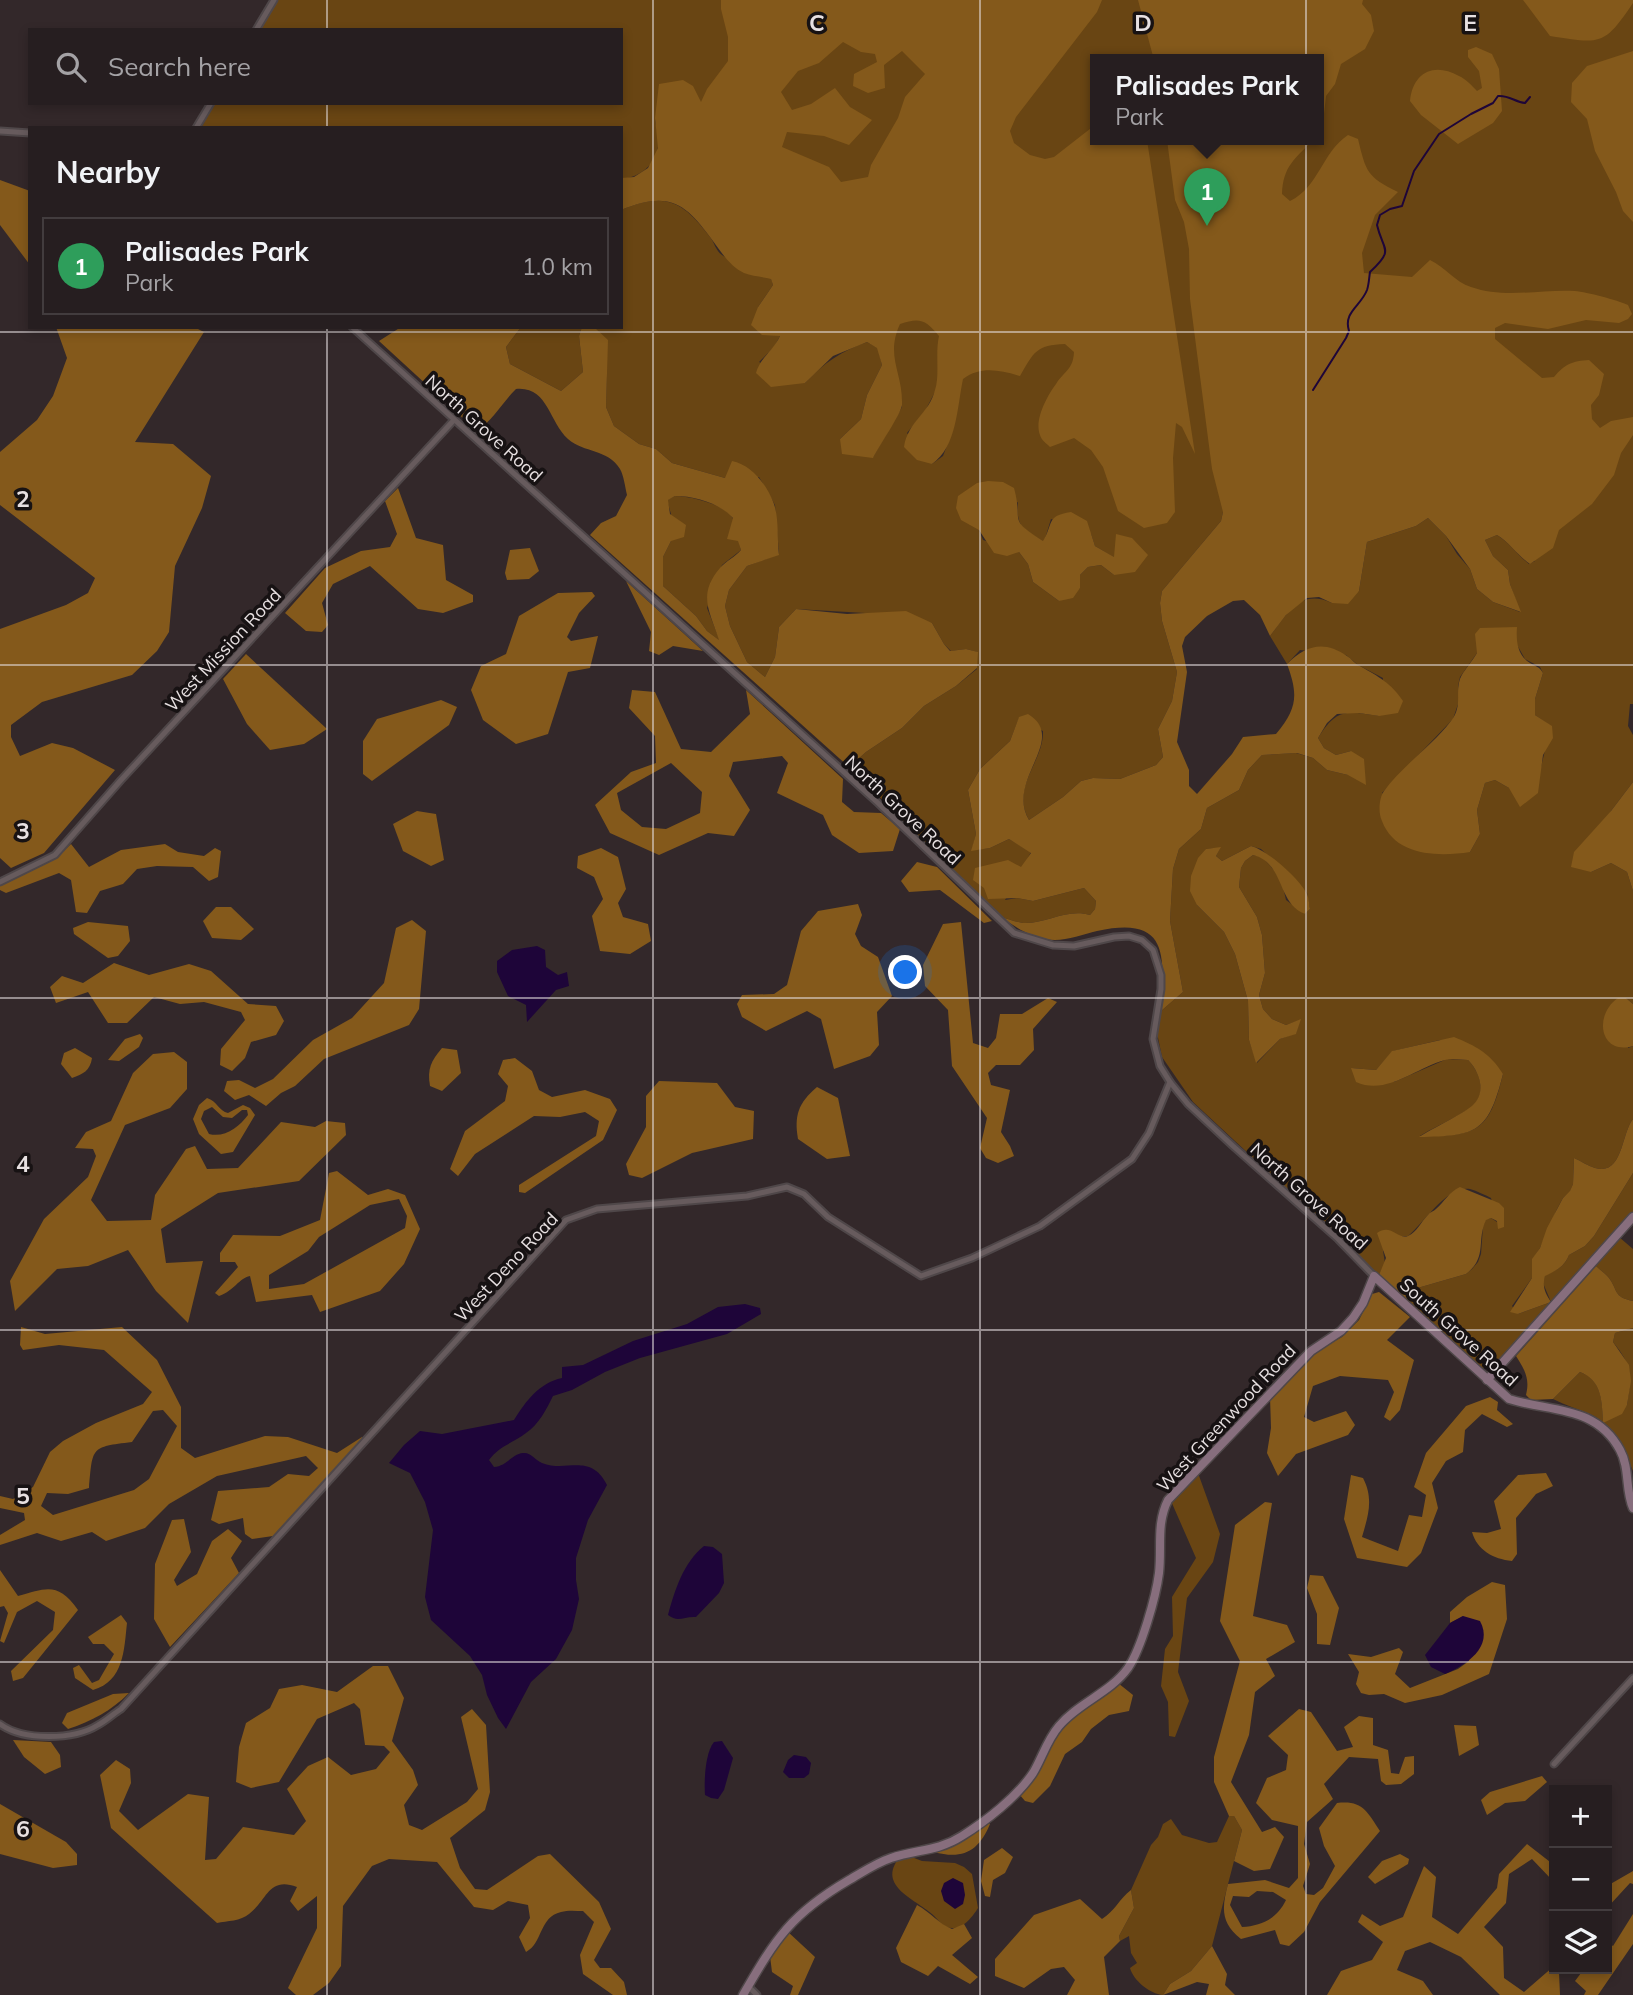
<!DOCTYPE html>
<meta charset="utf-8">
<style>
:root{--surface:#261e20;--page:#322b2d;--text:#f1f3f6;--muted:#a4a2a5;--line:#423c3e;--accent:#d93025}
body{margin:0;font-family:Mulish,sans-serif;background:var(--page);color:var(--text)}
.controls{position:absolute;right:21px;bottom:21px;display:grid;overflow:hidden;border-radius:0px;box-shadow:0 4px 10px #0003}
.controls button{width:63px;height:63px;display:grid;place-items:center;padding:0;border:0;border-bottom:2px solid var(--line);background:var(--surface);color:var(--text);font:35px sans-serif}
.you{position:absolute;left:906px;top:973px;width:24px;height:24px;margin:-18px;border:5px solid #fff;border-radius:50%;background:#1a73e8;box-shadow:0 0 0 10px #1a73e833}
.badge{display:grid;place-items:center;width:46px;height:46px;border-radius:50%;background:var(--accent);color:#fff;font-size:23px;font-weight:700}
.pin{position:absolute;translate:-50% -58px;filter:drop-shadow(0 2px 4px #0008)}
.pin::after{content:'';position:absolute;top:37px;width:24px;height:21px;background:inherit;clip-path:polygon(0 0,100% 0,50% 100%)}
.popup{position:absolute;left:1090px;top:54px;width:234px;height:91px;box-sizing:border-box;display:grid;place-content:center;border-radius:0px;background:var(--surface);filter:drop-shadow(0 2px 5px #0005);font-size:23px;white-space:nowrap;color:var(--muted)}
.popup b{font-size:26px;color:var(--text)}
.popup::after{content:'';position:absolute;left:50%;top:100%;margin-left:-14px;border:14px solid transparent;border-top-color:var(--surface)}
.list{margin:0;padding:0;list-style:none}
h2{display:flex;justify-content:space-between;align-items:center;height:91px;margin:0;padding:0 28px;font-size:30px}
h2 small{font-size:23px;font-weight:400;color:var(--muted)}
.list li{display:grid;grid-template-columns:46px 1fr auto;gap:21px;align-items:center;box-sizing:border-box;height:98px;margin:0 14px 14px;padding:0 14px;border:2px solid var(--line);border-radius:0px}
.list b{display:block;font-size:26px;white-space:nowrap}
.list p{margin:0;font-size:23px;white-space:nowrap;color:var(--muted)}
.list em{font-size:23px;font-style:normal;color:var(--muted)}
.icon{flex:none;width:38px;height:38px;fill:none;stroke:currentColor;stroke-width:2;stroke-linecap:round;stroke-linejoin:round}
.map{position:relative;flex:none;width:1633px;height:1995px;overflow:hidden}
.search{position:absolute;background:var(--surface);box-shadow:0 4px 10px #0003;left:28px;top:28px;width:595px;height:77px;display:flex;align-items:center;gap:18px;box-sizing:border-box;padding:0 24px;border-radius:0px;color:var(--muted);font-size:26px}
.panel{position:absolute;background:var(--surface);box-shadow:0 4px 10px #0003;left:28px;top:126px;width:595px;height:203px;border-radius:0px}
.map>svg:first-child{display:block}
.green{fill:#694513;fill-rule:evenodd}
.forest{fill:#84591b;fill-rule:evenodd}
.water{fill:#1e0539}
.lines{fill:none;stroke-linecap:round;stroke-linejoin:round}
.stream{stroke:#1e0539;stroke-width:2}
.street-casing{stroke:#4f4749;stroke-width:9}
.secondary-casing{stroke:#4f4749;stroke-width:11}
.street{stroke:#675b5d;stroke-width:5}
.secondary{stroke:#876e7d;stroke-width:8}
.grid{fill:none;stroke:#e7e0e1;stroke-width:2;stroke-opacity:0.55}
.labels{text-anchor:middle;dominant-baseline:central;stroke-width:7;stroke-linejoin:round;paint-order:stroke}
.street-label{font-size:18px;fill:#e7e0e1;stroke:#171213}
.grid-label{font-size:23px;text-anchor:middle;font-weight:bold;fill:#e7e0e1;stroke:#171213;stroke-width:7;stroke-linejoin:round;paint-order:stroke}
</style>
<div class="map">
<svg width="1633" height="1995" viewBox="0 0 1633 1995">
<rect width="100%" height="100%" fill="#33282a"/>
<!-- green -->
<g class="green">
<path d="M 278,0 L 1633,0 L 1633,704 L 1630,704 L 1628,726 L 1633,735 L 1633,782 L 1611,811 L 1591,872 L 1611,863 L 1627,872 L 1633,891 L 1633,1004 L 1626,998 L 1628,1048 L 1633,1046 L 1633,1119 C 1621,1134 1623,1176 1595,1168 C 1588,1166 1581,1161 1574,1158 L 1573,1184 L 1570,1192 L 1563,1198 L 1557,1209 L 1540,1248 L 1533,1259 L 1532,1278 L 1512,1306 L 1518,1314 L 1551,1302 L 1543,1283 L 1545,1275 C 1557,1270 1564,1267 1569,1255 L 1585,1246 L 1594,1236 L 1633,1173 L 1633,1212 L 1494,1367 L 1490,1369 L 1478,1367 L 1407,1304 L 1409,1295 L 1414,1289 L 1466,1274 L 1472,1269 L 1478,1262 L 1481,1254 L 1483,1226 L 1486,1219 L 1491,1218 L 1497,1222 L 1491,1198 C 1485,1195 1477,1191 1470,1189 C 1447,1185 1424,1223 1408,1236 L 1401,1236 L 1383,1251 L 1385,1263 L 1379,1275 L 1193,1102 L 1162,1057 L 1156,1028 L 1161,1011 L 1183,992 L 1170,921 L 1173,869 L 1179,849 L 1201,829 L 1207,808 L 1239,790 L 1248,770 L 1262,755 L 1296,753 L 1313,758 L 1327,770 L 1348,775 L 1351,751 L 1336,755 L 1324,748 L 1318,738 C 1337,708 1346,711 1379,716 L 1383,678 L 1358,665 L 1346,655 L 1300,650 L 1287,664 L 1270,636 C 1288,613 1300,588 1332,603 L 1359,591 L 1367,542 L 1416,526 L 1428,518 L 1446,536 L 1457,554 L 1470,569 L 1477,589 L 1493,602 L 1520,612 L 1510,584 L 1508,570 L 1493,556 L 1485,540 L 1497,535 C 1510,543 1517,555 1529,564 L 1535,561 L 1338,377 L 1223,512 L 1221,521 L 1162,591 L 1160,603 L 1162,621 L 1177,672 L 1172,701 L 1158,729 L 1163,757 L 1156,765 L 1120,779 L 1093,778 L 1081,781 L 1063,797 L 1029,820 C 1010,787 1044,762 1043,731 L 1019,718 L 1010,741 L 980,769 L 968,790 L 976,834 L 972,850 L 990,848 L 1009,839 L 1031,852 L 1005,900 L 1017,898 L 1033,901 L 1084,888 L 1096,901 L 1095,909 L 1090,915 C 1067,908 1046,924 1023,923 C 1016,922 1008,919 1001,917 L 849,767 L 866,752 L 902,728 L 924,706 L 956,686 L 977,669 L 977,652 L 966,649 L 951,651 L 944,644 L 932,623 L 865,613 L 796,609 L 779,627 L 775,657 L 765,677 L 747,662 L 730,626 L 725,606 L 729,590 L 747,566 L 779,554 L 775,505 L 759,477 L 725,478 L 672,463 L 656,449 L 639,444 L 614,426 L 606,407 L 607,362 L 595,328 L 592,327 L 621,327 L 621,210 C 665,192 682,200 710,237 C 714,242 716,251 722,255 C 733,264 758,272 771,278 L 773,285 L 758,307 L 780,336 L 774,347 L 759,362 L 805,383 C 824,363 841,351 867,342 L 878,348 L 882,365 L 867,395 L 861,419 L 840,439 L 873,457 L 902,407 L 893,353 L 893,340 L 655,119 C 656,127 659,139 658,147 C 656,165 639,177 623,179 L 621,128 L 201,128 L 215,103 L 621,103 L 621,30 L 259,30 ZM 1095,60 L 1319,60 L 1319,140 L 1095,140 ZM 936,390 L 953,430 L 943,456 L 932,464 L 907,433 L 925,411 ZM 1018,502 C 1016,528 1023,528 1044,542 L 1051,519 L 1091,534 L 1095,546 L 1115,558 L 1116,542 L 1114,575 L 1101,565 L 1088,567 L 1080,575 L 1080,588 L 1059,601 L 1033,582 L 1028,564 L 1019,552 L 983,540 L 979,530 ZM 1516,643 L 1525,659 L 1540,667 L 1543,673 L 1535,699 L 1535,715 L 1551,726 L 1540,771 L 1509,788 L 1495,780 L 1485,783 L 1477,810 L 1480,834 L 1470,852 L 1382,793 L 1453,719 L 1460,698 L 1458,686 L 1460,677 L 1477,653 ZM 1251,846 L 1261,849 L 1307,893 L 1310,909 L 1305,914 L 1286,900 L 1282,883 L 1274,870 L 1262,857 L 1253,855 L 1245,861 L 1241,868 L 1239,887 L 1257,917 L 1262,935 L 1265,973 L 1259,995 L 1263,1009 L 1272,1019 L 1286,1025 L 1300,1020 L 1296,1033 L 1280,1039 L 1257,1063 L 1249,1040 L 1248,1001 L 1235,954 L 1224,932 L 1197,905 L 1206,849 L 1220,848 L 1216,856 L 1222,861 ZM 1440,1040 L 1503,1074 C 1489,1132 1478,1136 1420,1136 C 1432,1128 1466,1113 1474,1105 C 1487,1091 1479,1071 1468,1060 L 1447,1059 L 1394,1082 L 1351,1068 L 1376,1070 L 1393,1051 Z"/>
<path d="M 521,327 L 582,327 L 579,336 L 583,372 L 561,391 L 510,364 L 506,347 Z"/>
<path d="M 675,496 C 690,496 723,504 732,517 C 738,525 738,540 741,550 L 722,565 L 707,608 L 720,641 L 707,631 L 696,616 L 663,586 L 663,557 L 671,541 L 671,514 L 667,500 Z"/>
<path d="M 1619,1237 L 1633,1249 L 1633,1301 C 1613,1297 1618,1290 1609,1278 C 1606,1274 1600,1270 1596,1266 Z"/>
<path d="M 1633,1328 L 1633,1471 C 1625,1450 1611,1423 1590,1414 C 1578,1409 1565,1405 1553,1399 L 1580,1372 C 1602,1380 1602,1401 1603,1422 L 1627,1405 C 1632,1374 1633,1367 1613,1342 L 1615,1333 Z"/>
<path d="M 1198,1473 L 1220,1534 L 1213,1562 L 1187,1598 L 1178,1672 L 1189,1701 L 1175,1737 L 1169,1736 L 1168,1702 L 1161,1686 L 1165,1649 L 1173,1636 L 1172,1597 L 1196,1558 L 1171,1501 Z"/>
<path d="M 1229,1816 L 1234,1816 L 1242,1830 L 1212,1946 L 1191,1971 L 1170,1984 L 1163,1995 C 1150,1994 1133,1980 1130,1968 L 1137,1963 L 1131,1953 L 1129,1936 L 1120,1941 L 1119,1936 L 1134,1908 L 1131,1890 L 1151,1845 L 1158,1837 L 1163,1824 L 1171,1819 L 1182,1835 L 1209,1843 L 1217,1842 Z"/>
<path d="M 909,1856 L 922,1861 L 955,1863 L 964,1867 L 972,1874 L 978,1908 C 973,1916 964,1928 954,1928 C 943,1929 939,1920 932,1914 C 915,1899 877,1886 899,1858 Z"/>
</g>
<!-- forest -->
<g class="forest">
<path d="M 721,0 L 1102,0 L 1097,12 L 1016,117 L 1010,131 L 1014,143 L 1030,155 L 1045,159 L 1054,157 L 1095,125 L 1095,140 L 1147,140 L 1195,454 L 1182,427 L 1176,423 L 1173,458 L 1175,512 L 1167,523 L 1144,528 L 1118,511 L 1103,467 L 1091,450 L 1074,438 L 1050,447 C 1047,444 1041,440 1040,435 C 1034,420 1047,396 1056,384 C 1065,370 1073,370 1074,352 L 1065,344 C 1036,345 1034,352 1020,376 C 999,370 981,366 963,379 C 957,407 957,447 932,464 L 917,460 L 904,447 C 908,421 929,414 935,390 C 940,375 935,353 939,336 C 926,320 920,317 900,324 C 885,357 903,372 902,405 C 901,414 879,446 873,458 L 842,454 L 840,439 L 861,419 L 867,395 L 882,365 L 877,348 L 867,342 L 833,356 L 805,383 L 771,387 L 756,373 C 760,358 773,351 780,336 L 762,335 L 751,325 L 758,307 L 773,285 L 771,279 C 763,277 752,276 744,273 C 729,266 720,250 710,237 C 683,200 666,192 621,210 L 621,178 L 634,177 L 648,168 L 658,148 L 655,118 L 659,84 L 683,80 L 693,86 L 701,102 L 707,89 L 728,61 L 728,37 L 721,9 ZM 843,42 L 861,52 L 875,54 L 877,62 L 854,74 L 853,86 L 868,93 L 885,88 L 884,65 L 902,51 L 925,74 L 905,97 L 898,118 L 871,165 L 868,177 L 841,182 L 829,167 L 782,147 L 787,132 L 824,136 L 849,145 L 872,120 L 850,107 L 835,88 L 811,104 L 792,110 L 781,92 L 798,71 L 819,63 Z"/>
<path d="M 1138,0 L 1363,0 L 1362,4 L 1371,15 L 1374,31 L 1365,49 L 1341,64 L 1335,84 L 1326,96 L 1322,132 L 1319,134 L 1319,60 L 1154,60 Z"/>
<path d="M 1523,0 L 1633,0 L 1633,3 C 1604,46 1601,44 1550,36 Z"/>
<path d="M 1476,47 L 1492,54 L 1499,69 L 1502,111 L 1493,123 L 1458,144 L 1421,115 L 1410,101 C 1413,72 1434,62 1459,76 C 1466,79 1472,86 1477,91 L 1482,88 L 1479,71 L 1468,57 L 1468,50 Z"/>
<path d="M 1633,51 L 1633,222 L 1623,211 L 1616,192 L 1595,151 L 1587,119 L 1571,102 L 1572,83 L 1587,66 Z"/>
<path d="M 1348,135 L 1358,139 C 1366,172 1367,177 1398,192 L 1375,215 L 1362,253 L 1364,273 L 1412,277 L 1430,260 C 1445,267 1455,282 1471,287 C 1505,299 1540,289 1575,291 C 1587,292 1617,300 1628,305 L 1632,314 L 1628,319 L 1619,323 L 1586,320 L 1548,329 L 1505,323 L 1495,328 L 1495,339 L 1542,378 L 1554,377 C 1565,364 1572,361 1589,360 L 1604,374 L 1599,395 L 1591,405 L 1592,419 L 1600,428 L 1611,421 L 1633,417 L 1633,435 L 1621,453 L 1614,475 L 1592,504 L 1559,530 L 1553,548 L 1530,564 C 1517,555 1510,543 1497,535 L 1485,540 L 1493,556 L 1508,570 L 1510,584 L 1521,612 L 1493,602 L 1477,589 L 1470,569 L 1446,536 L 1428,518 L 1416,526 L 1367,542 L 1359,591 L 1348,604 L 1332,603 L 1319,597 L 1307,598 L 1286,615 L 1270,636 L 1260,615 L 1244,600 L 1233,601 L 1207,616 L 1185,637 L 1182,646 L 1187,672 L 1177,742 L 1189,770 L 1189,786 L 1197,794 L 1232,754 L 1243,737 L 1276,734 C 1298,708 1298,694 1287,664 C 1306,645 1324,640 1347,656 C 1352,659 1355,664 1360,666 C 1379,677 1391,683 1403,701 L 1398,713 L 1379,716 L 1359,713 L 1337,714 L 1327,723 L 1318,738 L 1324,748 L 1336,755 L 1351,751 L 1364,759 L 1366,785 L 1348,775 L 1327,770 L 1313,758 L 1297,753 L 1262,755 L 1248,770 L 1239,790 L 1207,808 L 1201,829 L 1179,849 L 1173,869 L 1170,921 L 1183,992 L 1161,1011 C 1164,956 1170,915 1097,931 C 1084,934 1068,940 1055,940 C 1034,940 1017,928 1001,917 C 1008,919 1016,922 1023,923 C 1046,924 1067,908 1090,915 L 1095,909 L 1096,901 L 1084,888 L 1033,901 L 1017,898 L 988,899 L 984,888 L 973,880 L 975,868 L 1008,860 L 1021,867 L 1031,853 L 1009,839 L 990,848 L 971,851 L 976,834 L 968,790 L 980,769 L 1010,741 L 1019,717 L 1028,714 C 1069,739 1005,780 1029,820 L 1063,797 L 1081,781 L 1093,778 L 1120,779 L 1156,765 L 1163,757 L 1158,729 L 1172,701 L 1177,672 L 1162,621 L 1160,603 L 1162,591 L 1221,521 L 1223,512 L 1212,469 L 1190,299 L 1189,249 L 1184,222 L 1175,200 L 1167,140 L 1313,140 C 1295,159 1283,166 1282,194 L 1290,201 C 1319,187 1322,152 1348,135 Z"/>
<path d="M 0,180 L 30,191 L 30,265 L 0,225 Z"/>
<path d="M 56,327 L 194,327 L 204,332 L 135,442 L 173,444 L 211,476 L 202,508 L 175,566 L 169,632 L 157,651 L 132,675 L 42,702 L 11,725 L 11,737 L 20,756 L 52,743 L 73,748 L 115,770 L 44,853 L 11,868 L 0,858 L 0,629 L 66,605 L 88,593 L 95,578 L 0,505 L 0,452 L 37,420 L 53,396 L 67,358 Z"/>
<path d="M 401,327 L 521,327 L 506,347 L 510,364 L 561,391 L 583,372 L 579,336 L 582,327 L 595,328 L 608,340 L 606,407 L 614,426 L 639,444 L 656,449 L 672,463 L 725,478 L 732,461 C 752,465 767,485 774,504 C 779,518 777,539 779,555 L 747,566 L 729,590 L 725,606 L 730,626 L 747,662 L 765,677 L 775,657 L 779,627 L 796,609 L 847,614 L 906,611 L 932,623 L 944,644 L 950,651 L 966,649 L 978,652 L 977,668 L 956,686 L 924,706 L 902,728 L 866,752 L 849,767 L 590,535 L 601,523 L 616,516 L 627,495 C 625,487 624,476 620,469 C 608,449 584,453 568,439 C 549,422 548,386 516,389 C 502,403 493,420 477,431 L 379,341 ZM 675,496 C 695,496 719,503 733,518 L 727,539 L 738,541 L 741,550 C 735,557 726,561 720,568 C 697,595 710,611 719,640 L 707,631 L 696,616 L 663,586 L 663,557 L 671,541 L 684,537 L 686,525 L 670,514 L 668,500 Z"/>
<path d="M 988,481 L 1003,482 L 1014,488 C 1024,524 1006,517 1043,541 C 1054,524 1045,516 1071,512 L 1087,521 L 1095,546 L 1114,557 L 1116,534 L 1132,538 L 1148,555 L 1135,572 L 1114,575 L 1101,565 L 1088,567 L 1080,575 L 1080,588 L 1073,598 L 1059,601 L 1033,582 L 1028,564 L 1019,552 L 1007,556 L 994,553 L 979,530 L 961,520 L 956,508 L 958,496 L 977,483 Z"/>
<path d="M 398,488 L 416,538 L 443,545 L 446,580 L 473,595 L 473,602 L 443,613 L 418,609 L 370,566 L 333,584 L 322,603 L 328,625 L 322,632 L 306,631 L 285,613 L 325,568 L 361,551 L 390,547 L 397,534 L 385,501 Z"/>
<path d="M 530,548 L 539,571 L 529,579 L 507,580 L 505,573 L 510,550 Z"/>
<path d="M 626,581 L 703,651 L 673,646 L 659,655 L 649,651 L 651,632 Z"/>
<path d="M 592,592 L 595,596 L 579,613 L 567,637 L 571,641 L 598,636 L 590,668 L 568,672 L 548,734 L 516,744 L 483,720 L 471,690 L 481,666 L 506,654 L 519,616 L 558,593 Z"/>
<path d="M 1517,627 C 1516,640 1517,655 1530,663 C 1536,667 1539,666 1543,673 L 1535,699 L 1535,715 L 1552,726 L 1553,738 L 1543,755 L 1538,793 L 1520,807 L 1509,788 L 1495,780 L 1485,783 L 1477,810 L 1480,834 L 1470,852 C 1438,857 1395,856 1382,821 C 1378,813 1379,798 1384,791 C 1403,765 1432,746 1451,721 C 1463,706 1455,693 1460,679 C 1463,671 1472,662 1477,653 L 1475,634 L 1480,628 Z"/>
<path d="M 246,654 L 327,729 L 304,744 L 270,750 L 247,724 L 223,679 Z"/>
<path d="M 632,690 L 655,692 L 681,749 L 711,752 L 750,714 L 746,690 L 843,779 L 842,802 L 854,812 L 881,813 L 900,829 L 893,851 L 859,853 L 832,835 L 823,815 L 777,793 L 788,763 L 782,756 L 733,762 L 729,776 L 750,810 L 734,836 L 708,833 L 659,855 L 610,833 L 595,805 L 631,772 L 656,763 L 655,736 L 629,708 ZM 671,763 L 702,792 L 700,813 L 666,829 L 642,827 L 621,810 L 617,793 Z"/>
<path d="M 441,700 L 457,707 L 449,725 L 372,781 L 363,774 L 363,741 L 377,719 Z"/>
<path d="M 1633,782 L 1633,891 L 1627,872 L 1611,863 L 1591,872 L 1571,867 L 1574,852 L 1611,811 Z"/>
<path d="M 417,811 L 436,814 L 444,860 L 431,866 L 403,851 L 393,824 Z"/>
<path d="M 71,844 L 89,867 L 121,850 L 165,844 L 178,852 L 204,856 L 215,848 L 221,851 L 218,877 L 209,881 L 193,867 L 157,866 L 137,869 L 123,884 L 100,891 L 87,913 L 76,912 L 71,880 L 59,873 L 6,893 L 0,890 L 0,886 L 55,859 Z"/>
<path d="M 1251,846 C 1267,850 1297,877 1306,892 C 1309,897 1309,904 1310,909 L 1305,914 C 1277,904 1285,863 1253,855 L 1245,861 L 1241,868 L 1239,887 L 1257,917 L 1262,935 L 1265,973 L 1259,995 L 1263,1009 L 1272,1019 L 1286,1025 L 1301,1019 L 1296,1034 L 1280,1039 L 1256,1063 L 1249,1040 L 1248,1001 L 1235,954 L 1224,932 L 1197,905 L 1190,891 L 1191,876 L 1198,858 L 1206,849 L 1221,847 L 1216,856 L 1222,861 Z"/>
<path d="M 601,848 L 618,857 L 626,889 L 618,903 L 623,917 L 648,924 L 651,941 L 630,954 L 600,951 L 592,916 L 603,899 L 594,877 L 577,868 L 578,856 Z"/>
<path d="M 917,862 L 937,867 L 992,921 L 984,923 L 940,890 L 909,892 L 901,881 Z"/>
<path d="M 858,904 L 862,915 L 855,934 L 861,946 L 878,957 L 892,996 L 877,1012 L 879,1045 L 870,1056 L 834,1069 L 821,1019 L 807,1011 L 766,1031 L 742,1017 L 737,1004 L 742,995 L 774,994 L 787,985 L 801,931 L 818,911 Z"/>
<path d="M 216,907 L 231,907 L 254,929 L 241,940 L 212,938 L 203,921 Z"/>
<path d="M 412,920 L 426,931 L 419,1009 L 409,1025 L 324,1059 L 295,1086 L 281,1093 L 266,1106 L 249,1095 L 235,1100 L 224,1091 L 227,1081 L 239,1080 L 255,1088 L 273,1079 L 313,1040 L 352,1018 L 384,983 L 396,928 Z"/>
<path d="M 88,922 L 128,926 L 130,941 L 118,956 L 108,958 L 74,934 L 73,928 Z"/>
<path d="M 961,922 L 973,1043 L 988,1048 L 996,1038 L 1000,1014 L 1022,1014 L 1048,998 L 1057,1002 L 1033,1029 L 1034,1050 L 1020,1065 L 996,1065 L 988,1073 L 991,1085 L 1010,1090 L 1001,1132 L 1010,1146 L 1014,1156 L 998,1163 L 986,1158 L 980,1148 L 987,1118 L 952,1066 L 948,1010 L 925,986 L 923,965 L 943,924 Z"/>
<path d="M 114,963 L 149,975 L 189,964 L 211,971 L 248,1004 L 276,1006 L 284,1021 L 276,1035 L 251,1042 L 245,1058 L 232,1071 L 220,1065 L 221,1049 L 245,1020 L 241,1012 L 204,1002 L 180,1004 L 154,997 L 127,1023 L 108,1023 L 88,992 L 56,1003 L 50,987 L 62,976 L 83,983 Z"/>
<path d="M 1618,998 L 1626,998 L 1633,1004 L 1633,1046 C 1600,1056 1593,1015 1618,998 Z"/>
<path d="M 140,1034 L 143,1038 L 139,1047 L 119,1061 L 108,1060 L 125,1039 Z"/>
<path d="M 1454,1037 C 1476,1046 1490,1053 1503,1074 C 1488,1133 1477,1136 1419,1137 C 1431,1129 1465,1113 1473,1105 C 1487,1092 1479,1071 1468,1060 C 1461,1060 1452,1058 1445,1060 C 1417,1067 1387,1096 1356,1082 L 1351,1068 L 1376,1070 L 1392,1051 Z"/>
<path d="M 75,1048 L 92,1058 C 90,1071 83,1074 72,1078 L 61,1064 L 64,1053 Z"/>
<path d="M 442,1048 L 457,1050 L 461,1073 L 442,1091 L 430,1086 C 427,1069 431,1061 442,1048 Z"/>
<path d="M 174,1052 L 187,1062 L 187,1089 L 170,1108 L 125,1125 L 91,1200 L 107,1221 L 151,1220 L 155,1195 L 186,1149 L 195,1146 L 207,1169 L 238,1168 L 281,1122 L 315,1127 L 326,1121 L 345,1123 L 346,1135 L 299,1181 L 218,1193 L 161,1229 L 166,1263 L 203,1261 L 188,1323 L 156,1291 L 128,1250 L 88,1266 L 57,1269 L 15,1311 L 10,1281 L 44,1219 L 88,1177 L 96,1156 L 93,1149 L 75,1148 L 86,1132 L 111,1121 L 133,1073 L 153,1054 Z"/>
<path d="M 515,1058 L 532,1071 L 539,1090 L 552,1097 L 585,1090 L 610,1099 L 617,1110 L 603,1140 L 525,1193 L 519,1192 L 519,1185 L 596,1136 L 599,1121 L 585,1112 L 560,1117 L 534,1116 L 475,1154 L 458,1176 L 450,1169 L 465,1131 L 505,1101 L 508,1086 L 498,1074 L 503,1060 Z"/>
<path d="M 659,1081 L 717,1083 L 735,1107 L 754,1111 L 753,1139 L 692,1153 L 642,1178 L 629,1175 L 626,1164 L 646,1127 L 646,1096 Z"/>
<path d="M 817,1087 L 838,1098 L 850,1156 L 827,1159 L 798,1139 C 794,1116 798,1103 817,1087 Z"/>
<path d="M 207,1098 C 217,1101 219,1111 228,1113 L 243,1105 L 250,1108 L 255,1115 L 233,1152 L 221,1154 L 199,1134 L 193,1119 L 199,1105 ZM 212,1107 L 223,1117 L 232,1118 L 242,1110 L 247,1110 L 248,1115 C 239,1127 225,1138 209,1134 L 201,1119 L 204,1111 Z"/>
<path d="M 1633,1119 L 1633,1173 L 1594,1236 L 1585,1246 L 1569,1255 C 1564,1267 1557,1270 1545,1276 C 1542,1286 1545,1293 1551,1302 L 1518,1314 L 1510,1312 L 1532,1278 L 1532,1259 L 1540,1248 L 1547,1228 L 1563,1198 L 1570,1191 L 1573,1184 L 1574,1158 C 1581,1161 1588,1166 1595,1168 C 1623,1176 1621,1134 1633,1119 Z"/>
<path d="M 337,1171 L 368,1195 L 388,1189 L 405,1195 L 420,1229 L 404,1264 L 380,1291 L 320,1312 L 312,1295 L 256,1302 L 250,1276 C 239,1278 234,1291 219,1296 L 215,1293 L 238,1267 L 235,1262 L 220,1262 L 220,1253 L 233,1235 L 280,1236 L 320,1220 L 329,1173 ZM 399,1199 L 407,1216 L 405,1228 L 304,1284 L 269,1289 L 269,1275 L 308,1251 L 319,1237 L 370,1205 Z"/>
<path d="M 1460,1187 L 1499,1203 L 1504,1208 L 1504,1227 L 1498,1229 L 1497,1221 L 1491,1218 L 1486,1220 C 1476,1241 1488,1257 1466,1274 L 1414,1289 L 1409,1295 L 1407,1304 L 1379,1275 L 1386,1258 L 1377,1233 C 1391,1223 1398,1240 1408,1236 C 1417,1232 1421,1222 1427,1216 C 1432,1210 1430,1214 1436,1209 C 1445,1201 1449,1192 1460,1187 Z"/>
<path d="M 1596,1266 C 1600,1270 1606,1274 1609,1278 C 1618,1290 1613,1297 1633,1301 L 1633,1328 L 1615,1333 L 1613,1342 L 1629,1365 L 1631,1381 L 1627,1405 L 1622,1414 L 1603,1423 C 1602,1402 1602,1380 1580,1372 L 1553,1399 L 1531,1400 L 1526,1395 C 1530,1379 1525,1370 1516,1356 Z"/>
<path d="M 1379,1292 L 1410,1317 L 1387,1340 L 1414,1360 L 1400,1410 L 1390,1421 L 1384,1417 L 1394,1392 L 1388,1380 L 1340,1376 L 1313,1386 L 1304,1417 L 1314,1422 L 1346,1411 L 1355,1425 L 1348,1435 L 1296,1454 L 1278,1476 L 1267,1453 L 1271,1428 L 1270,1397 L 1318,1350 L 1342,1337 L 1359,1320 L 1372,1294 Z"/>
<path d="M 21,1327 L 45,1334 L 122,1327 L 157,1360 L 181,1407 L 181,1448 L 195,1458 L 265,1436 L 288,1437 L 337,1453 L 362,1437 L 363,1439 L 273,1536 L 252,1539 L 245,1534 L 243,1518 L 219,1524 L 211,1520 L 218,1491 L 269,1487 L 288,1474 L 309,1476 L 318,1468 L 306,1456 L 217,1476 L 169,1504 L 145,1528 L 106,1541 L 92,1532 L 61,1541 L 37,1533 L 0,1545 L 0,1535 L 25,1520 L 24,1513 L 0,1508 L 0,1496 L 13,1499 L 33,1487 L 50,1452 L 63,1441 L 96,1423 L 143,1404 L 152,1392 L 104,1350 L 59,1345 L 23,1350 L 20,1345 ZM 163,1410 L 177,1426 L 149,1479 L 134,1490 L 53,1515 L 41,1506 L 47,1493 L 68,1494 L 89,1488 C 93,1447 90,1447 132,1442 L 153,1411 Z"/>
<path d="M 1490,1397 L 1498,1402 L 1497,1410 L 1513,1424 L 1507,1427 L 1482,1414 L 1465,1430 L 1463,1452 L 1446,1461 L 1432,1483 L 1438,1508 L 1421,1553 L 1407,1567 L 1357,1558 L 1344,1519 L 1351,1475 L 1363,1478 C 1374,1499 1368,1516 1362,1537 L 1398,1551 L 1409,1515 L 1422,1517 L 1426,1495 L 1414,1487 L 1426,1453 L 1466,1406 Z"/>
<path d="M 1546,1473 L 1553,1486 L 1536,1494 L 1516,1518 L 1517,1554 L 1512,1561 C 1493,1559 1477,1550 1472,1532 L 1487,1533 L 1501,1529 L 1494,1501 L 1518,1475 Z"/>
<path d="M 1265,1502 L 1272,1503 L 1253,1616 L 1287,1625 L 1295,1642 L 1266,1659 L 1275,1676 L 1255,1692 L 1249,1735 L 1231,1782 L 1262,1832 L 1275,1827 L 1284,1837 L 1270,1869 L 1254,1871 L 1234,1861 L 1242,1830 L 1234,1816 L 1229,1816 L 1214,1782 L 1214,1757 L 1240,1661 L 1220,1621 L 1235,1525 Z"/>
<path d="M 184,1519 L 191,1552 L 174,1580 L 177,1586 L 197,1574 L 212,1541 L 228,1529 L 242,1541 L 231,1558 L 239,1573 L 170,1647 L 154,1619 L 155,1564 L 172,1520 Z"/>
<path d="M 0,1570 L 18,1596 C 47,1588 58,1582 78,1610 L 23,1678 L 13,1681 L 11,1671 L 53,1630 L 55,1612 L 37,1601 L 17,1612 L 4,1643 L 0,1641 L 8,1613 L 4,1606 L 0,1607 Z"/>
<path d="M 1310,1575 L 1323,1576 L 1339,1608 L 1330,1645 L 1317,1644 L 1317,1614 L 1307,1588 Z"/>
<path d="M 1492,1582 L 1505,1585 L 1507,1619 L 1489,1674 L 1442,1695 L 1405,1703 L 1384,1694 L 1369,1695 L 1361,1693 L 1356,1684 L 1359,1672 L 1348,1654 L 1371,1657 L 1399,1648 L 1403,1652 L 1395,1674 L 1410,1688 L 1458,1669 L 1469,1661 L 1463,1616 L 1450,1623 L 1450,1612 L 1467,1597 Z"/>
<path d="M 121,1615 L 127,1623 C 124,1650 124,1681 93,1690 L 75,1678 L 73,1668 L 79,1665 L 92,1683 L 99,1680 L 114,1654 L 104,1644 L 93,1644 L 88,1637 Z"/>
<path d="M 373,1666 L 388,1666 L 404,1698 L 392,1741 L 413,1770 L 418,1785 L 404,1805 L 409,1825 L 422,1830 L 467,1802 L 478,1789 L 461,1717 L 472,1709 L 486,1725 L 490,1792 L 485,1810 L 450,1838 L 460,1868 L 475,1889 L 487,1890 L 538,1856 L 550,1854 L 599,1902 L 611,1929 L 594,1960 L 600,1968 L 611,1968 L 624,1982 L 627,1995 L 613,1995 L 583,1974 L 580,1955 L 594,1922 L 583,1911 C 576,1911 568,1910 561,1912 C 539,1917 543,1943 526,1952 L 519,1937 L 530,1918 L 528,1905 L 508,1901 L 493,1910 L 474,1907 L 437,1862 L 389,1859 L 372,1866 L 343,1906 L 341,1966 L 329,1983 L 313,1995 L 296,1995 L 288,1988 L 317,1928 L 317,1896 L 298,1911 L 290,1901 L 297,1887 C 268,1876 267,1901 249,1914 C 241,1921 227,1921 217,1923 L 111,1828 L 100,1775 L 116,1760 L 130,1769 L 131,1783 L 119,1811 L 138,1830 L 188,1794 L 209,1797 L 205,1860 L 216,1859 L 243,1827 L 294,1835 L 306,1821 L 287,1789 L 308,1766 L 328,1757 L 351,1775 L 376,1769 L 390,1752 L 384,1746 L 365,1745 L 360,1709 L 354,1703 L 317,1719 L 279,1782 L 251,1788 L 236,1782 L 239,1747 L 246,1723 L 270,1708 L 279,1689 L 302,1685 L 337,1692 Z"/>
<path d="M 1118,1683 L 1133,1695 L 1129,1711 L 1109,1715 L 1091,1729 L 1082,1742 L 1065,1754 L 1050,1786 L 1033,1803 L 1025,1801 L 1019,1794 L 1060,1729 L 1075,1714 Z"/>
<path d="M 129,1693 C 111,1711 92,1721 68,1729 L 62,1723 L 67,1713 L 113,1694 Z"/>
<path d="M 1299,1709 L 1311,1712 L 1337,1751 L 1353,1747 L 1344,1727 L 1359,1716 L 1373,1718 L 1373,1745 L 1388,1750 L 1391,1773 L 1399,1774 L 1405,1757 L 1414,1756 L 1414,1774 L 1401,1784 L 1386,1785 L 1381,1781 L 1378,1759 L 1349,1757 L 1324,1784 L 1333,1799 L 1307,1822 L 1304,1844 L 1310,1864 L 1303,1886 L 1306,1894 L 1314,1895 L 1323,1888 L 1335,1866 L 1324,1846 L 1319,1828 L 1337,1803 C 1362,1800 1367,1811 1380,1831 L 1320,1902 L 1304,1932 L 1289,1946 L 1280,1944 L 1275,1930 L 1241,1939 C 1220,1923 1222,1907 1228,1884 L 1265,1880 L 1289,1888 L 1298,1878 L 1298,1826 L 1272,1820 L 1256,1803 L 1267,1778 L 1286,1770 L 1288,1755 L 1268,1736 ZM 1257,1891 L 1273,1892 L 1286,1900 C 1277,1919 1261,1926 1242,1927 L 1230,1905 L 1233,1896 L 1249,1897 Z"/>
<path d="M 1454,1725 L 1476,1726 L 1479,1745 L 1459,1756 Z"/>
<path d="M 13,1740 L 51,1742 L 60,1755 L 61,1767 L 45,1774 L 24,1757 Z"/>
<path d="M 1542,1776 L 1547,1782 L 1525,1801 L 1505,1803 L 1487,1815 L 1481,1800 L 1490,1792 Z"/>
<path d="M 0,1804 L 66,1842 L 77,1854 L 77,1865 L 53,1868 L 0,1854 Z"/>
<path d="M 986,1821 L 990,1824 C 979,1851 963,1860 934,1852 L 949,1848 Z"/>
<path d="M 1527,1844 L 1554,1865 L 1554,1896 L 1552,1880 L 1532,1859 L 1509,1874 L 1506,1903 L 1484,1927 L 1503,1947 L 1504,1978 L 1524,1992 L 1554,1966 L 1559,1972 L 1560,1995 L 1500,1995 L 1461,1957 L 1430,1942 L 1405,1951 L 1397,1970 L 1423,1981 L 1433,1995 L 1327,1995 L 1341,1971 L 1372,1960 L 1383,1942 L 1358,1922 L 1362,1914 L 1380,1926 L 1403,1917 L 1424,1866 L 1436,1877 L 1432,1917 L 1458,1934 L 1497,1888 L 1499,1874 Z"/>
<path d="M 1002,1848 L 1013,1857 L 1005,1873 L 993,1880 L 990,1897 L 985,1896 L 981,1881 L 984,1860 Z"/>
<path d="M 1400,1854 L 1409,1859 L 1408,1864 L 1375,1884 L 1368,1877 L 1382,1861 Z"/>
<path d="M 1633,1871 L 1633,1884 L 1630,1883 L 1607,1908 L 1607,1886 Z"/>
<path d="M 1131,1890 L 1134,1908 L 1119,1936 L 1120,1941 L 1104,1957 L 1109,1995 L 1067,1995 L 1075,1980 L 1064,1967 L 1051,1969 L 1024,1988 L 995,1976 L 995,1959 L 1034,1915 L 1080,1899 L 1102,1919 C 1115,1911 1119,1899 1131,1890 Z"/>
<path d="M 917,1905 C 930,1912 939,1924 952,1929 L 964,1924 L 972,1938 L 952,1955 L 978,1977 L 970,1984 L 938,1966 L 928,1976 L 901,1962 L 896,1948 Z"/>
<path d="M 1633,1914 L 1633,1944 L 1598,1995 L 1584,1995 L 1586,1991 L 1575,1981 L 1584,1969 L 1607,1969 L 1607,1942 L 1613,1946 Z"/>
<path d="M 787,1931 L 815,1957 L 798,1995 L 790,1995 L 793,1986 L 772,1972 L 770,1956 Z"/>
<path d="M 1212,1946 L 1227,1974 L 1225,1985 L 1235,1995 L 1206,1995 L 1209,1984 L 1197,1982 L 1163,1995 L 1170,1984 L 1191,1971 Z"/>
</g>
<!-- water -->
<g class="water">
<path d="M 537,946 L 545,950 L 546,967 L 558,975 L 567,972 L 569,986 L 556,990 L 527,1022 L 526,1005 L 508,996 L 497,972 L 497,961 L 512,950 Z"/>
<path d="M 745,1304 L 760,1308 L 761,1314 L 727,1334 L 640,1358 L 605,1372 L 572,1390 L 553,1396 C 546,1410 539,1424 526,1433 C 513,1443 499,1446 489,1460 L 494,1467 C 507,1466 512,1454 523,1453 C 531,1452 535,1460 542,1463 C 567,1473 590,1452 607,1485 L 588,1520 L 576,1558 L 576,1580 L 579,1599 L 572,1630 L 556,1659 L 531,1682 L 506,1729 L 498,1718 L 487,1695 L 482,1675 L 470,1656 L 431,1620 L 425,1597 L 433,1530 L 425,1502 L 410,1473 L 389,1463 L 404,1445 L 420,1431 L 442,1434 L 514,1420 C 526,1401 539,1383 562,1378 L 562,1367 L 583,1365 L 633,1341 L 687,1324 L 718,1307 Z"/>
<path d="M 704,1546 L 713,1547 L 722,1554 L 724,1583 L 719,1593 L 696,1617 C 684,1616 678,1623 668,1615 C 675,1590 683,1563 704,1546 Z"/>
<path d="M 1463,1616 L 1480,1621 C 1494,1647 1466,1665 1445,1674 L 1431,1667 L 1425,1655 L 1450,1623 Z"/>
<path d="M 722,1741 L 733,1758 L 724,1790 L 718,1799 L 711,1798 L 705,1795 C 704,1781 705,1753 714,1742 Z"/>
<path d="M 794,1755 L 806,1757 L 811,1763 L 809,1774 L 804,1778 L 789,1778 L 783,1772 L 788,1760 Z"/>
<path d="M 953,1878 L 963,1883 L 965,1895 L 963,1904 L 955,1909 L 944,1901 L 941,1891 L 944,1883 Z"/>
</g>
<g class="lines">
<!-- stream -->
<path class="stream" d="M 1313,390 L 1346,338 L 1349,331 C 1343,312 1361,306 1367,290 C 1369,284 1369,278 1370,272 C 1395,249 1383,251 1377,225 L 1380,215 L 1390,209 L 1402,206 L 1414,171 L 1439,134 L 1471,114 L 1493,103 L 1498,96 C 1509,95 1515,102 1525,103 L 1530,97"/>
<!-- street casing -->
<g class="street-casing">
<g id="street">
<path d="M 256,30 L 274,0"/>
<path d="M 196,128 L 211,103"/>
<path d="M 0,131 L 30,133"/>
<path d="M 352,327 L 878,803 L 1014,933 L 1053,945 L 1074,946 L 1114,937 L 1129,936 L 1142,940 L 1153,950 L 1161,975 L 1161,989 L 1153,1039 L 1160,1066 L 1170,1082 L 1188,1104 L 1233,1146 L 1338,1239 L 1374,1276"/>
<path d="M 0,882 L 55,855 L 121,780 L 454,420"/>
<path d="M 0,1724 C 23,1741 74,1740 98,1725 C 106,1721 113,1714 121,1709 L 566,1220 L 597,1209 L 747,1196 L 787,1187 L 804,1194 L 828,1217 L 921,1276 L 972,1258 L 1040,1226 L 1132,1159 L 1149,1133 L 1170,1082"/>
<path d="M 1554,1764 L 1633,1678"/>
<path d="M 748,1986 L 757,1995"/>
</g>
</g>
<!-- secondary casing -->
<g class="secondary-casing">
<g id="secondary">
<path d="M 1487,1380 L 1633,1217"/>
<path d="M 743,1995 C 776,1938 791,1914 849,1880 C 863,1872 876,1863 891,1858 C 917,1849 937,1852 962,1836 C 986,1821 1017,1797 1033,1773 C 1042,1758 1047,1740 1059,1726 C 1078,1703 1110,1693 1128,1668 C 1141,1649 1156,1597 1159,1573 C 1162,1547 1156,1524 1168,1500 L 1311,1351 L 1341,1331 L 1353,1318 L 1363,1303 L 1374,1276 L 1509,1399 C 1550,1412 1596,1405 1620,1450 C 1630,1468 1625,1490 1633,1508"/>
</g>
</g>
<!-- street -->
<use href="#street" class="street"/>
<!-- secondary -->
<use href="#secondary" class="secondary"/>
</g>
<!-- grid -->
<path class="grid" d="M 327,0 L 327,30M 653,0 L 653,1995M 980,0 L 980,1995M 1306,0 L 1306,1995M 327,103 L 327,128M 327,327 L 327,1995M 0,332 L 1633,332M 0,665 L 1633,665M 0,998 L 1633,998M 0,1330 L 1633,1330M 0,1662 L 1633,1662"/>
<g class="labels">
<!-- street labels -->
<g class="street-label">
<text transform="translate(484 428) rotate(42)">North Grove Road</text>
<text transform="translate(223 650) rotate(-47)">West Mission Road</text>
<text transform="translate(903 810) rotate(43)">North Grove Road</text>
<text transform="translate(1309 1196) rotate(42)">North Grove Road</text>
<text transform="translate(506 1267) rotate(-47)">West Deno Road</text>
<text transform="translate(1459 1332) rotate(42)">South Grove Road</text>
<text transform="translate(1226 1418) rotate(-47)">West Greenwood Road</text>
</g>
</g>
<g class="grid-label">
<text x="817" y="31">C</text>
<text x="1143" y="31">D</text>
<text x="1470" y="31">E</text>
<text x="23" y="507">2</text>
<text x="23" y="839">3</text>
<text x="23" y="1172">4</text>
<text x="23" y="1504">5</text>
<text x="23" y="1837">6</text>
</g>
</svg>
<div class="controls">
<button>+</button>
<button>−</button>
<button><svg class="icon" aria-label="layers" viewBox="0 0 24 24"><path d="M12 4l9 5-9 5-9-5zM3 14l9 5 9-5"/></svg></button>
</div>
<div class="you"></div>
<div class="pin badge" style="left:1207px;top:226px;background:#2e9e5b">1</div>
<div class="popup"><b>Palisades Park</b>Park</div>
<div class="search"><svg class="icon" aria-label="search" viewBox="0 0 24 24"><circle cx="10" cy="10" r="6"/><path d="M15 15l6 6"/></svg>Search here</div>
<section class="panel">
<h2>Nearby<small></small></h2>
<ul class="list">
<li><span class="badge" style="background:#2e9e5b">1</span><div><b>Palisades Park</b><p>Park</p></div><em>1.0 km</em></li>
</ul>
</section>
</div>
